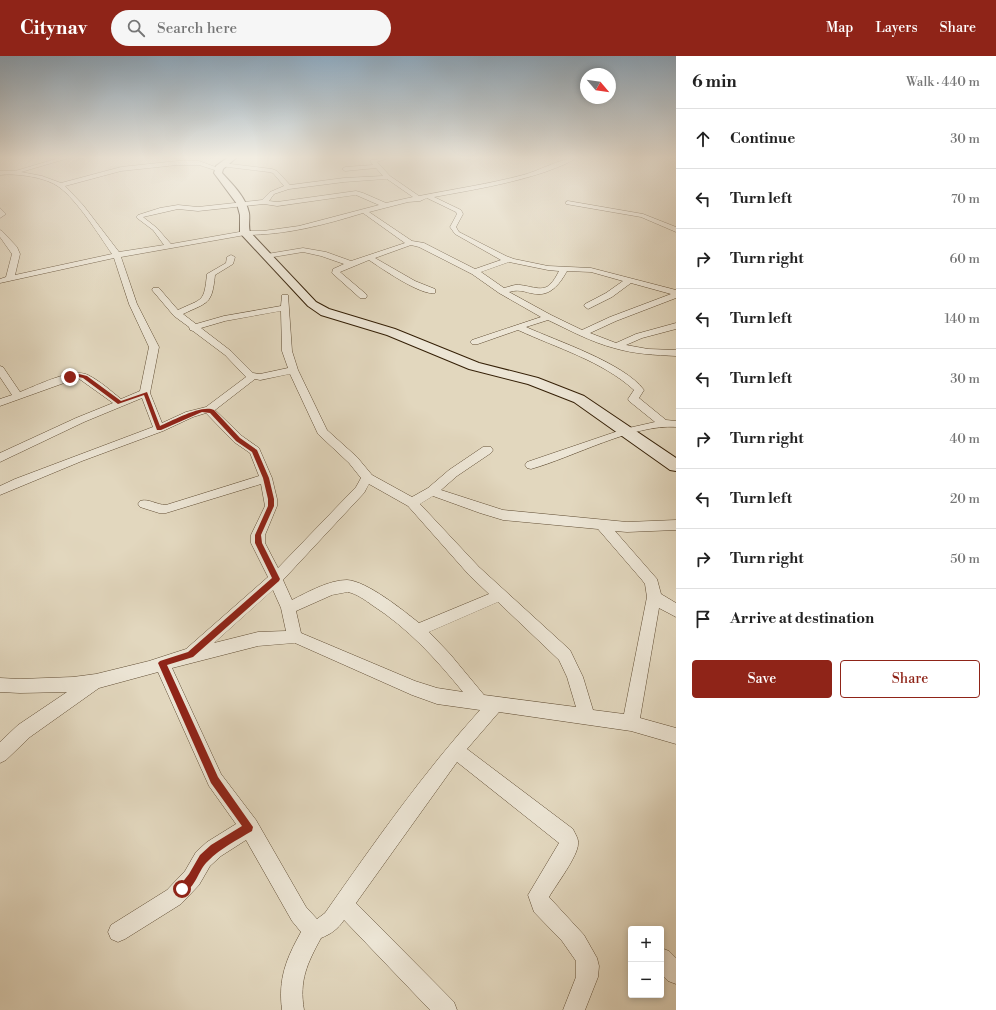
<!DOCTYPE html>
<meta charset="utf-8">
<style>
:root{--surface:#fff;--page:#f6f6f6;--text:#222;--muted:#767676;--line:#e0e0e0;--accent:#8f2418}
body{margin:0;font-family:"Libre Bodoni",serif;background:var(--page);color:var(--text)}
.controls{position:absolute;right:12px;bottom:12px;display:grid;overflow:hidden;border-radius:4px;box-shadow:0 2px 6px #0003}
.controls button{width:36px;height:36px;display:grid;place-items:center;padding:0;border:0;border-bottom:1px solid var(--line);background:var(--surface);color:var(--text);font:20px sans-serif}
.compass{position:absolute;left:580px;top:12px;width:36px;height:36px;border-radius:50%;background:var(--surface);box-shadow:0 2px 6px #0003;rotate:119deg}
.stop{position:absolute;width:12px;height:12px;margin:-9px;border:3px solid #8f2418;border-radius:50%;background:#fff}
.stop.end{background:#8f2418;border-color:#fff;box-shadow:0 1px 4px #0008}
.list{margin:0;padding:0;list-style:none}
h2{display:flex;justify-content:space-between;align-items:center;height:52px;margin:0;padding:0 16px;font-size:17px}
h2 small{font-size:13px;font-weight:400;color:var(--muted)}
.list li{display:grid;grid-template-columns:26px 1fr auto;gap:12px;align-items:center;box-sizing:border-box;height:60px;padding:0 16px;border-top:1px solid var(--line)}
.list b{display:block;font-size:15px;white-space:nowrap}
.list em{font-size:13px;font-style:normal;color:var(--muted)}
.actions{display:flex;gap:8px;padding:12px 16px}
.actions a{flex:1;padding:9px 0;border:1px solid var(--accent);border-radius:4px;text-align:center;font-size:14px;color:var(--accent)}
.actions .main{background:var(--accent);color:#fff}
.icon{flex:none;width:22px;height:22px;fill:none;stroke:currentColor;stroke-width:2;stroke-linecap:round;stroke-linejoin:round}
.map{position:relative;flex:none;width:676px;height:954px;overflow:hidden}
header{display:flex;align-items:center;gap:24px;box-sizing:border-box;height:56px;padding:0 20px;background:var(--accent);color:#fff}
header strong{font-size:19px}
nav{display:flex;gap:22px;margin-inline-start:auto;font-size:14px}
.search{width:280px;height:36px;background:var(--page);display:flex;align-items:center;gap:10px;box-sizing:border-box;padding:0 14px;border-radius:22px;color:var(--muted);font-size:15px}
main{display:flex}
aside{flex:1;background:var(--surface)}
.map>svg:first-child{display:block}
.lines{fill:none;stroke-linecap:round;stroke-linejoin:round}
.street-casing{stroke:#604d34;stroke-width:1}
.secondary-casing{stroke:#341f06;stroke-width:2}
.street{fill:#ece5d5;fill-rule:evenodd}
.secondary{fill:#ece5d5;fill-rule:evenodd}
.route{fill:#8f2418}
</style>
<header>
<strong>Citynav</strong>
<div class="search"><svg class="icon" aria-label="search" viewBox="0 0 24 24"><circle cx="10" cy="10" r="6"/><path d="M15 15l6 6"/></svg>Search here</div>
<nav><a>Map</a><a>Layers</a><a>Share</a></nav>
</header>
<main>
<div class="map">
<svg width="676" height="954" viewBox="0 0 676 954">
<rect width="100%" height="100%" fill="#e2d7be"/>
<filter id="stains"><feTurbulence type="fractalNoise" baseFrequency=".005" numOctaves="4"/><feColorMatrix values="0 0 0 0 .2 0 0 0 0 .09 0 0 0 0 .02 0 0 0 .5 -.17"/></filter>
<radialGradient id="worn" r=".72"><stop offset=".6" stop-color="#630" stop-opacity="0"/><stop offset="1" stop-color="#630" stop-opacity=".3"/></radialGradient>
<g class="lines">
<!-- street casing -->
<g class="street-casing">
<g id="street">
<path d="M 59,102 L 69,102 L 21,116 L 42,120 L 61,127 L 121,111 L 177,105 L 199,105 L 221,113 L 218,115 L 199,109 L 177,109 L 121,115 L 65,130 L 83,149 L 119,196 L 164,189 L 153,174 L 137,162 L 136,161 L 138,159 L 160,152 L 178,149 L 198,151 L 262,144 L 270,136 L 284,130 L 273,117 L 269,116 L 220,110 L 219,109 L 222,107 L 272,113 L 277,115 L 290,129 L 344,122 L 383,120 L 376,112 L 345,115 L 342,113 L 345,111 L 373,109 L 370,105 L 371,104 L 388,102 L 377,106 L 390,120 L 419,140 C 454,133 489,128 523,119 C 539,115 561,102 576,102 C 568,108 555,112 545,116 C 509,128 472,134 434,141 L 461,154 L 463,158 L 456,171 L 459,176 L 506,200 L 514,203 L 548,210 L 591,212 L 676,234 L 676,242 L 616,265 L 590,277 L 616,287 L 636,278 L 676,267 L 676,273 L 642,282 L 626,289 L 648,293 L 676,294 L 676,300 C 655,299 634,298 614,292 C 591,286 569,274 548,264 L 526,271 C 557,285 624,307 644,334 L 639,342 L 666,364 L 676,365 L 676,371 C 633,368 574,401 531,413 L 527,412 L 525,409 L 527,406 L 624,373 L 655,366 L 629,345 L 628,343 L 634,334 C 602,305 557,292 518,274 L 478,288 L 472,288 L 470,286 L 472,284 L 541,261 L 499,237 L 472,218 L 419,191 L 411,189 L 375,202 L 415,225 L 435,233 L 435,237 C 421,240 381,212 369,204 L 340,216 L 366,238 L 367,240 L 366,242 L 360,242 L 332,217 L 333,213 L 344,208 L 321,200 L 303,196 L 267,202 L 263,200 L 267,198 L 303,192 L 326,196 L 351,205 L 405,187 L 363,157 C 324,169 286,179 245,179 L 121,201 L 137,248 L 159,291 L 150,337 L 162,367 L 186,356 L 206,351 L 246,321 L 225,299 L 193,275 L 190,274 L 189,271 L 174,260 L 152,234 L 153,232 L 159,232 L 178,254 C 203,242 204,247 207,218 L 226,207 L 227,201 L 231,199 L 235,201 L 233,208 L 215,219 C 212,249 208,246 183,258 L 196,268 L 224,260 L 281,250 L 282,239 L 288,239 L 292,295 L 298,314 L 327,374 L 357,401 L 372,419 L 412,441 L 428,432 L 449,414 L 483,391 L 491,391 L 493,394 L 491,397 L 457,420 L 441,434 L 503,454 L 627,466 L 676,464 L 676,474 L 627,476 L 615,475 L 657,523 L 661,538 L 676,547 L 676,561 L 659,552 L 640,662 L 676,672 L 676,688 L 631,675 L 499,656 L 467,693 L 573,773 C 575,778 579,783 578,788 C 578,800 556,829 549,841 L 584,879 L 597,902 L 599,910 L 598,921 L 585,954 L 563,954 L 576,921 L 576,905 L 562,885 L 534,856 L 528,839 L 559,787 L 457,706 L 356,847 L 454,946 L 457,954 L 430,954 L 344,864 C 338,873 331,878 321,882 C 307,908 299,924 304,954 L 282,954 C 278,923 286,903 301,876 L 292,865 L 246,784 L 221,800 L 210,810 L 199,829 L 181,848 L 125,883 L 118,886 L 111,883 L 108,876 L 111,869 L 167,834 L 185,815 L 196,796 L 207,786 L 236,768 L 209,730 L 158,616 L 99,632 L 30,681 L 6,704 L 0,707 L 0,686 L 18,669 L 67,636 L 20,637 L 0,636 L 0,622 L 20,623 L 73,621 L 96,618 L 149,605 L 186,593 L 268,521 L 251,487 L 251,479 L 265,450 L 261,428 L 166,457 L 159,457 L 140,451 L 138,448 L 140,445 C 148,442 157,449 166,449 L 259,420 L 250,397 L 234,386 L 206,357 L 193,361 L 163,375 L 82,405 L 0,439 L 0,430 L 15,423 L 153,371 L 142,342 L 84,366 L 0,406 L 0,397 L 76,362 L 113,347 L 78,322 L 0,350 L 0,343 L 12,339 L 0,321 L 0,310 L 3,311 L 20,336 C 36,330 73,311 88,319 C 100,325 111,335 121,343 L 140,335 L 149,291 L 129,248 L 114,202 L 0,227 L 0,223 L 6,221 L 12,198 L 0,181 L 0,174 L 2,175 L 17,191 L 20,198 L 15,219 L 112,198 C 99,179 77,144 59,131 C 46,121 16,117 0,119 L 0,115 L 15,115 ZM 387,123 L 413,141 L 386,147 L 363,137 L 356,135 L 277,146 L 269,145 L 274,138 L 289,133 L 344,126 ZM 356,139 L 379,149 L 299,170 L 263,175 L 245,175 L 171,188 L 157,172 L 143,161 L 178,153 L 198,155 L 264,148 L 277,150 ZM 427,142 L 456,156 L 457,158 L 450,171 L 455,178 L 501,204 L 475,213 L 424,187 L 412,185 L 369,156 L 408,146 L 420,145 ZM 509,206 L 548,214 L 559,215 C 547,239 541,232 520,229 C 515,228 509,231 504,232 L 481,216 ZM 567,215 L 591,216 L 623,225 L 606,237 L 585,248 L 584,250 L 588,253 L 612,241 L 631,227 L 671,238 L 610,261 L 582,274 L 551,259 L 509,236 C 522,232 527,238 538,238 C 552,239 561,226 567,215 ZM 281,255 L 282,295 L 288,312 L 260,318 L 253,317 L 231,295 L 201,272 L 225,265 ZM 290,318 L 318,378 L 349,407 L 361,422 L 356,431 L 278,512 L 265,487 L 265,479 L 277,450 L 277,443 L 272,422 L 259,392 L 242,380 L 215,354 L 255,323 L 260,324 ZM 369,428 L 408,450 L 469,519 L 489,538 L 419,567 C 404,555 367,525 347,524 C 329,524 308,536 292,544 L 283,524 L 364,437 ZM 433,440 L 480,457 L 503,464 L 598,473 L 642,524 L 645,528 L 647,541 L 624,658 L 593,654 L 583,621 L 570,594 L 479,511 L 420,448 ZM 273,534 L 281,552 L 286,575 L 258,576 L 214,587 ZM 348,536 C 357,538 365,544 372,549 C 408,572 436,603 463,636 L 437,632 L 415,625 L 301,577 L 296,555 L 332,539 ZM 498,546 L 559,604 L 567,621 L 576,651 L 484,639 L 450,598 L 429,576 ZM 295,587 L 412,639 L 437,648 L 480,654 C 423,717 374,787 325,857 L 317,863 L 306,851 L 256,764 L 221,718 L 172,612 L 258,590 Z"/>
<path d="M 568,145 L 643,158 L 676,171 L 676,176 L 641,161 L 566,148 L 566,146 Z"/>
<path d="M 0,152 L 6,158 L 0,162 Z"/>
<path d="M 661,892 L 669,895 L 676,902 L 676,928 L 668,925 L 661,918 Z"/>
</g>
</g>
<!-- secondary casing -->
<g class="secondary-casing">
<path id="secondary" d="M 227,102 L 236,102 L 223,113 L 222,117 C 232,128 246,141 249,157 C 250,163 248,170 250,176 L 316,246 L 329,253 L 395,273 L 479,307 L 538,322 L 584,340 L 676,402 L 676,415 L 670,414 L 574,346 L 528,328 L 469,313 L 387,279 L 321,259 L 308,250 L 240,177 L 240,159 L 237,148 L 214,117 L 216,110 Z"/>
</g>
<!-- street -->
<use href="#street" class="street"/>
<!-- secondary -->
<use href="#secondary" class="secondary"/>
</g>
<!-- sky -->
<linearGradient id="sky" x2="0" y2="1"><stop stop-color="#8ea9be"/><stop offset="0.43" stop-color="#f2ede2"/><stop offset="1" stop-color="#f2ede2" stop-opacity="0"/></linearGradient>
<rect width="676" height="236" fill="url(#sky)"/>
<!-- route -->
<path class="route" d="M 79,318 L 87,320 L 121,345 L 147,336 L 160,370 C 172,365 202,348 214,354 L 240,382 L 257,394 L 269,422 L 274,443 L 274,450 L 261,479 L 262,487 L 280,523 L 279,525 L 193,601 L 167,609 L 218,721 L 253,771 L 252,775 C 237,784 221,792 208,805 C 198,814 196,832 182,838 L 178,837 L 177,833 L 189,818 L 200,799 L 211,789 L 242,770 L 211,727 L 158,607 L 160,605 L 188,596 L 272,522 L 255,487 L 255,479 L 268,450 L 268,443 L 263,422 L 252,396 L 236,385 L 210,357 L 202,356 L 161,374 L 157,374 L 144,339 L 118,348 L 83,322 L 79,321 L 70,322 L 67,321 Z"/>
<rect width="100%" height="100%" filter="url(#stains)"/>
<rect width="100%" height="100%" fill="url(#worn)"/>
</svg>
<div class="controls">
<button>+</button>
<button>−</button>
</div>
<svg class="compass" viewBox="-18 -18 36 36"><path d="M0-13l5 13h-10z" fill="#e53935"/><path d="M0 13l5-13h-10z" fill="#767676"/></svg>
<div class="stop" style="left:182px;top:833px"></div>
<div class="stop end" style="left:70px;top:321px"></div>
</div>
<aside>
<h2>6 min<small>Walk · 440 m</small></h2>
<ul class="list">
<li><svg class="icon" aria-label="ahead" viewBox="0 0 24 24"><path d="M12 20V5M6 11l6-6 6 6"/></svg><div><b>Continue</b></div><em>30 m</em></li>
<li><svg class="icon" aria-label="left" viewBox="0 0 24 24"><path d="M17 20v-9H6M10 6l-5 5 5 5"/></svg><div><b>Turn left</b></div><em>70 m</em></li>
<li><svg class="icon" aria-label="right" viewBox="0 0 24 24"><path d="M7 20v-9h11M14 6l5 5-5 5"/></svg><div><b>Turn right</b></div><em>60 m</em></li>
<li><svg class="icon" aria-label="left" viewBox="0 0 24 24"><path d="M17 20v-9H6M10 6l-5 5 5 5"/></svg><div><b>Turn left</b></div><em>140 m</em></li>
<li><svg class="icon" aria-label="left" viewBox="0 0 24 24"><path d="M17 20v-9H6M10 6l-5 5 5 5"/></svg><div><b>Turn left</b></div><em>30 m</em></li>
<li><svg class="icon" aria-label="right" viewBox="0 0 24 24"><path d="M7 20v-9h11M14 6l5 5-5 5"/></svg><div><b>Turn right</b></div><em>40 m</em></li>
<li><svg class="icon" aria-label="left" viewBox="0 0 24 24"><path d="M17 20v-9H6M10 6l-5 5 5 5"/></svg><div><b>Turn left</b></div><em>20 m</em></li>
<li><svg class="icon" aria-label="right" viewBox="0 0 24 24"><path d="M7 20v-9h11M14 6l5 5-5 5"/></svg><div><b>Turn right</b></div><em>50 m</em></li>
<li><svg class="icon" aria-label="arrive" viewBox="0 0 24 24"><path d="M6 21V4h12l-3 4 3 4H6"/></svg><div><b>Arrive at destination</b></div></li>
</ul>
<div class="actions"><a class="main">Save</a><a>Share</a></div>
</aside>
</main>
